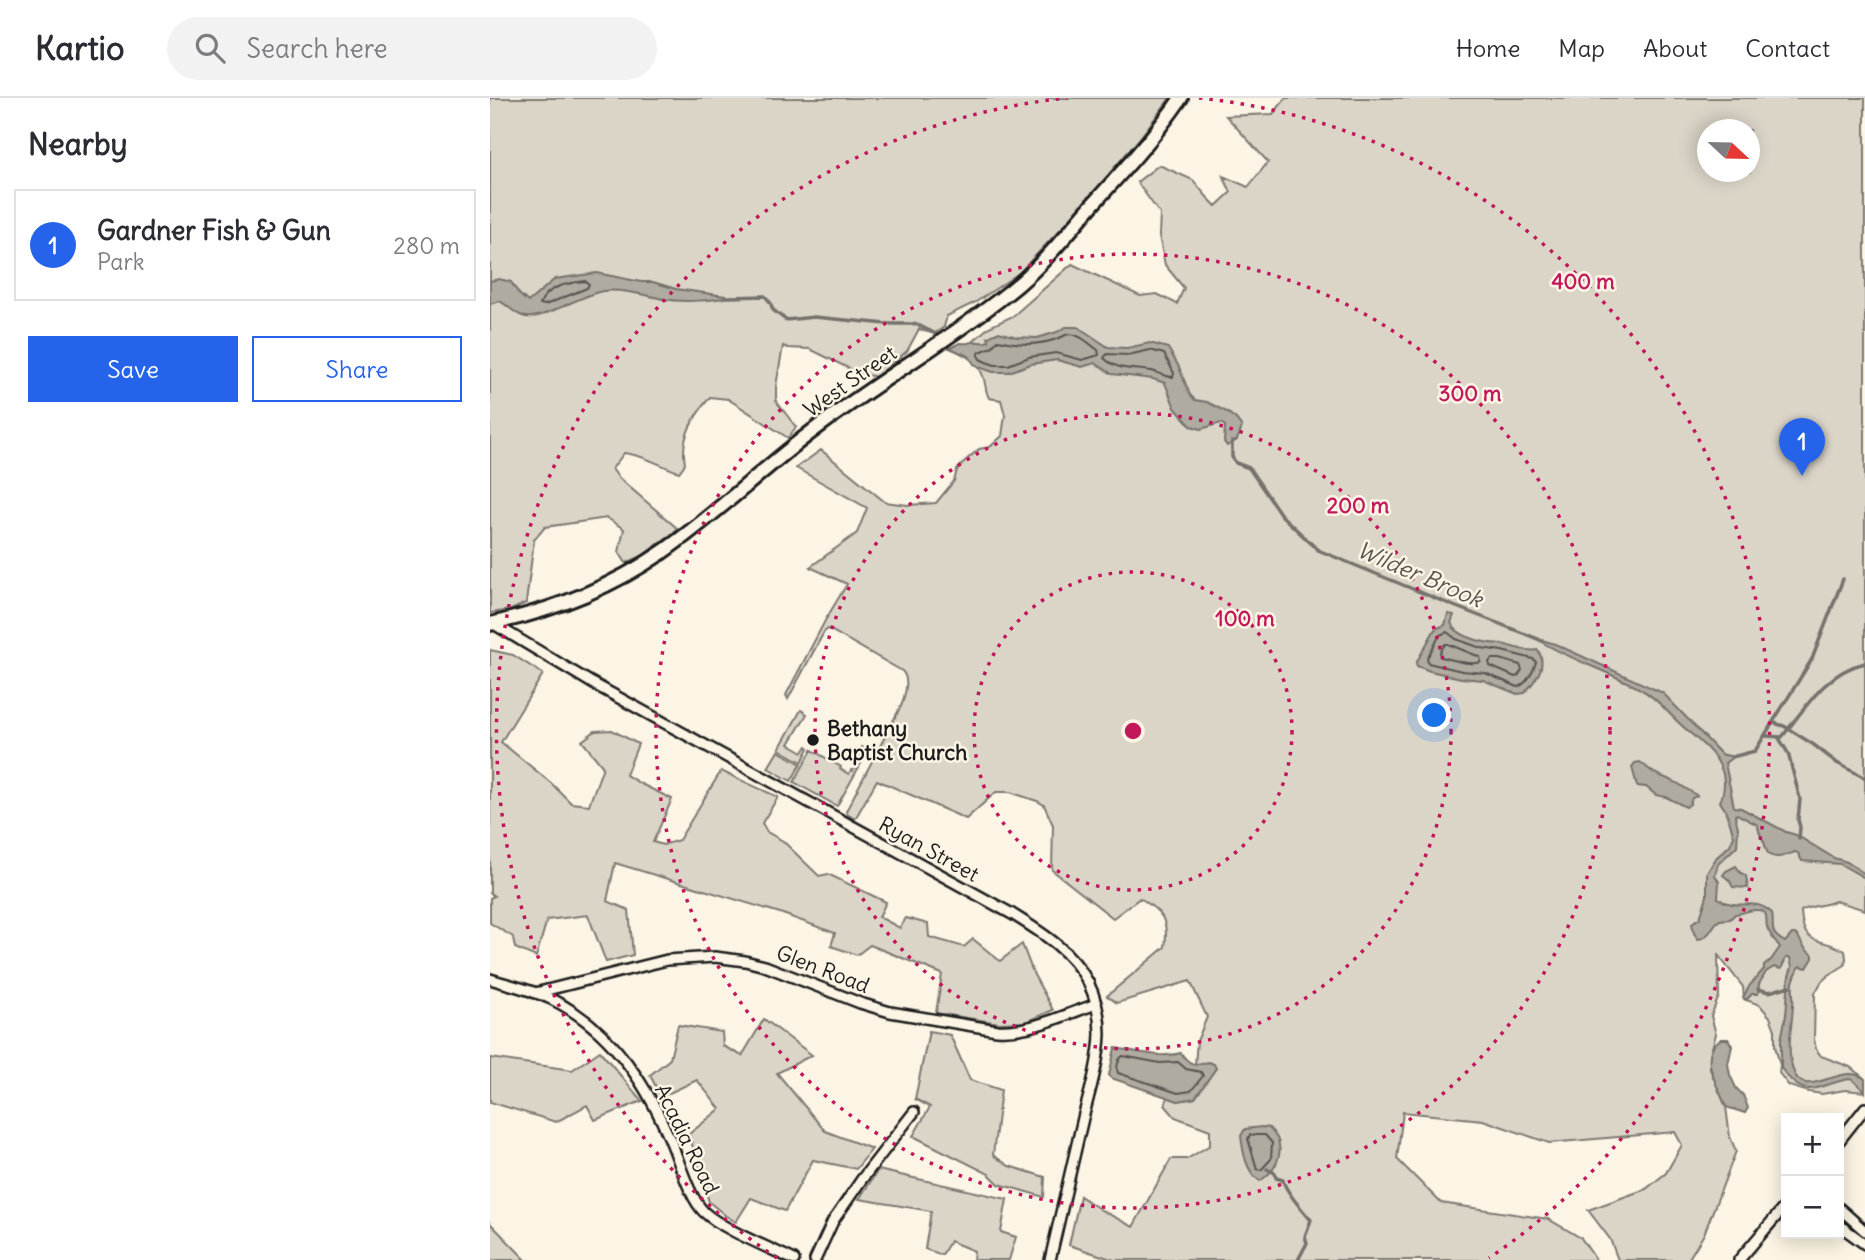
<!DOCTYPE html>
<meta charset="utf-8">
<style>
:root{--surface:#fff;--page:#f2f2f3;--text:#2b2b33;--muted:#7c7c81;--line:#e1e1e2;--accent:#2563eb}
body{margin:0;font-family:Delius,sans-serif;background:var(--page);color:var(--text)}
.controls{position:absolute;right:21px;bottom:21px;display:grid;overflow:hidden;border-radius:0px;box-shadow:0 4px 18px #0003}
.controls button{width:63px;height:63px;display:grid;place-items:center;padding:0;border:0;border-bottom:2px solid var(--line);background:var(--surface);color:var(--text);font:35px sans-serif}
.compass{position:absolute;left:1207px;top:21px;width:63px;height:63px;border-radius:50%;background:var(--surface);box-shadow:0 4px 18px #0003;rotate:112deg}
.you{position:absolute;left:945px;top:618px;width:24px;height:24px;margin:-18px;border:5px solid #fff;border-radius:50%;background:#1a73e8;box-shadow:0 0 0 10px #1a73e833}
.badge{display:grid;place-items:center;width:46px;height:46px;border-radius:50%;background:var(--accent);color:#fff;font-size:23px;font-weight:700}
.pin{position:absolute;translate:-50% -58px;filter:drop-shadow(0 2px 4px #0008)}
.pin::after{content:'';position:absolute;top:37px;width:24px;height:21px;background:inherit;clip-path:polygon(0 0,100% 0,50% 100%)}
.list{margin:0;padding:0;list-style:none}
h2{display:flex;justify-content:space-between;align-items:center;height:91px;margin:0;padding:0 28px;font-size:30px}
h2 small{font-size:23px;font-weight:400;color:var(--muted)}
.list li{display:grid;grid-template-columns:46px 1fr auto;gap:21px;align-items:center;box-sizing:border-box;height:112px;margin:0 14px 14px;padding:0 14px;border:2px solid var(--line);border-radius:0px}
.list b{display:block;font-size:26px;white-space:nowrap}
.list p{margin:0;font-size:23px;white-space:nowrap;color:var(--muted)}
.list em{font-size:23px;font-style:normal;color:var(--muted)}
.actions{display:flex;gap:14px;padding:21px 28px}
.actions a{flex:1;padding:16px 0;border:2px solid var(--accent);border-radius:0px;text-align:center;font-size:24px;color:var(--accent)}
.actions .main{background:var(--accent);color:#fff}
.icon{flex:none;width:38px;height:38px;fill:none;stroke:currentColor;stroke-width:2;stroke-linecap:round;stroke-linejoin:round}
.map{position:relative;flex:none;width:1375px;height:1162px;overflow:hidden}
header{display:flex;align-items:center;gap:42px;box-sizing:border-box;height:98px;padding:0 35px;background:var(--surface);border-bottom:2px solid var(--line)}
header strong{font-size:33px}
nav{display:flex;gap:38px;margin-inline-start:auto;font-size:24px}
.search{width:490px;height:63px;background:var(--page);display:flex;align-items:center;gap:18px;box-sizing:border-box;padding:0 24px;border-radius:38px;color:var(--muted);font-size:26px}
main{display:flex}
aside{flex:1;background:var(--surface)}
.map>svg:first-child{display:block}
.green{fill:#dbd5c8;stroke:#7c7872;stroke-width:2;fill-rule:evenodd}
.water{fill:#b0aba1;stroke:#75726c;stroke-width:2}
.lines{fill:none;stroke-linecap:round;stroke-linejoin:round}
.shore{stroke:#575551;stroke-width:2}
.stream{stroke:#75726c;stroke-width:3.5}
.street-casing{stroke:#1c1c1c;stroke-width:14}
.secondary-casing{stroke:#1c1c1c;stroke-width:18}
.street{stroke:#fcf5e5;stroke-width:9}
.secondary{stroke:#fcf5e5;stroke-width:12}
.ring{fill:none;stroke:#c2185b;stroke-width:3.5;stroke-dasharray:3.5 7}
.poi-dot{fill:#1c1c1c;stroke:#fcf5e5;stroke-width:2.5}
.labels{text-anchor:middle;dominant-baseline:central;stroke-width:5;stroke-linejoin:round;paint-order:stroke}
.street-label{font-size:21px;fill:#1c1c1c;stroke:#fcf5e5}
.poi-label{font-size:21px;font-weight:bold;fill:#1c1c1c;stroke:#fcf5e5;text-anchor:start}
.water-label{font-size:23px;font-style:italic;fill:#575551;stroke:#fcf5e5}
.centre{fill:#c2185b;stroke:#fcf5e5;stroke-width:3.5}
.ring-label{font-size:21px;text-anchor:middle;font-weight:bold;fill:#c2185b;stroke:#fcf5e5;stroke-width:5;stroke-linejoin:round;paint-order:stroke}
</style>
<header>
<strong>Kartio</strong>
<div class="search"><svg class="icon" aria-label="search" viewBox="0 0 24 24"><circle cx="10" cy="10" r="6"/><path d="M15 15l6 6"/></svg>Search here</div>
<nav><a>Home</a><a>Map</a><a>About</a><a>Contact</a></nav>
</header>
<main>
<aside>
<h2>Nearby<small></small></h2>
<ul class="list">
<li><span class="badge">1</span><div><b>Gardner Fish &amp; Gun</b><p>Park</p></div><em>280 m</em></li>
</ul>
<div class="actions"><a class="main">Save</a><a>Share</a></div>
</aside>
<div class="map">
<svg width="1375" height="1162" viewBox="0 0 1375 1162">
<rect width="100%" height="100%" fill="#fcf5e5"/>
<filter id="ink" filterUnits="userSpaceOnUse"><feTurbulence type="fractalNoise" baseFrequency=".0143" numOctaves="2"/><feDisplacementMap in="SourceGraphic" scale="14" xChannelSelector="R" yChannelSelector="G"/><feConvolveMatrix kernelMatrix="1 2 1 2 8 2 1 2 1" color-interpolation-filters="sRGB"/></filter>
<g filter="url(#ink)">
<!-- green -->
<g class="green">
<path d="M 0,0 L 680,0 L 649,41 L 584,117 L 529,175 L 486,204 L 457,218 L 454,229 L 444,236 L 429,231 L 417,253 L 386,279 L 368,275 L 320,251 L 298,250 L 293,248 L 286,288 L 286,303 L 306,329 L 298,340 L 238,301 L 220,299 C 203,320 190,339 195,366 L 189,374 C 171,368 154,357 134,355 L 122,371 L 129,380 L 188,431 L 152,458 L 136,465 L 129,454 L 134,431 L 117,420 L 55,429 L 44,442 L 36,505 L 21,512 L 0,515 Z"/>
<path d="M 796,0 L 1375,0 L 1375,812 L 1346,803 C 1334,808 1322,807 1311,813 C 1313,852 1330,837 1355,853 L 1356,860 L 1355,867 L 1339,877 L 1332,883 L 1325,895 L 1324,941 L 1326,951 L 1331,958 L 1360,969 L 1374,980 L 1375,994 L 1355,992 L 1332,996 L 1319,994 L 1299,988 L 1289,975 L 1290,967 L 1285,948 L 1285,932 L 1280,919 L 1270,907 L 1254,901 L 1253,889 L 1228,857 L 1229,898 L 1221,918 L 1226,936 L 1220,957 L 1220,971 L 1236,1009 L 1240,1039 L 1246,1053 L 1214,1136 L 1198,1162 L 1128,1162 L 1120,1141 L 1098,1112 L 1156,1091 L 1176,1075 L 1192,1047 L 1185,1034 L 1059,1045 L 993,1022 L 913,1014 L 907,1061 L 951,1105 L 1058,1121 L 1091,1140 L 1106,1162 L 624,1162 L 579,1147 L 590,1098 L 611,1112 L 643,1129 L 681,1061 L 697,1061 L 720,1047 L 720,1032 L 685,1019 L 675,1007 L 678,999 L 688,1003 L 705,1000 L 726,970 L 719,964 L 705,967 L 707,943 L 717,919 L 700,883 L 627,905 L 617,898 L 675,849 C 679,821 672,814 650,800 L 623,820 L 562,772 L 563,727 L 554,707 L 547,703 L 520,694 L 506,694 L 476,721 L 387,682 L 365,721 L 357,716 L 356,713 L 412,606 C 415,596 420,581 412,573 L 342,533 L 338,531 L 334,534 L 298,601 L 296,597 L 336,521 L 357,486 L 320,469 L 367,435 L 377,410 L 306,370 L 331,352 L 395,404 L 418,407 L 446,405 L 464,383 L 467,372 L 475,363 L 489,351 L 500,349 L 512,338 L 515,317 L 511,302 L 499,300 C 495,293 496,286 493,278 C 488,263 474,256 460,250 L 470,245 L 477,247 L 482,244 L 499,229 L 523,218 L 582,166 L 650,198 L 667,196 L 687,206 L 694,190 L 675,167 L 669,138 L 670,116 L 647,84 L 669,67 L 703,82 L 717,99 L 726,108 L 741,94 L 733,78 L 758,89 L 778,64 L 736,18 L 783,16 ZM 1218,32 L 1260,32 L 1260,74 L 1218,74 Z"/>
<path d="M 0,552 L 23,557 L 53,576 L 11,644 L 61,685 L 81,705 L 99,707 L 113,669 L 92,643 L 105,633 L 122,632 L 148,646 L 136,677 L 151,686 L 182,701 L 163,744 L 173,747 L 189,742 L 231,673 L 288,699 L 272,725 L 277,734 L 293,743 L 329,778 L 338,776 L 396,804 L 389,819 L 410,830 L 416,820 L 438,826 L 439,839 L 474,849 L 483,841 L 510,863 L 532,846 L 544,877 L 563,912 L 535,924 L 509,925 L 446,915 L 452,876 L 380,847 L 367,857 L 341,848 L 345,835 L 290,815 L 125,765 L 117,803 L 139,812 L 143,857 L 116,864 L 98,817 L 57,822 L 46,859 L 25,850 L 23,839 L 0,825 L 0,800 L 4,798 L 0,795 Z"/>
<path d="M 311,612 L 317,616 L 299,646 L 313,654 L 317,648 L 319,650 L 312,664 L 289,651 Z"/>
<path d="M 372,649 L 378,653 L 347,708 L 304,684 L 322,652 L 351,669 L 350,671 L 359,676 L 361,672 L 363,673 L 371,660 L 370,658 L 371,655 L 369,654 Z"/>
<path d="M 288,653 L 311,666 L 301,683 L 278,670 Z"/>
<path d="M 274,921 L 322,957 L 287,975 L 335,1033 L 382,1051 L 366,1071 L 323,1062 L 295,1113 L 261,1100 L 246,1124 L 236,1118 L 219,1104 L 199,1036 L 230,1011 L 207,982 L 171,999 L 160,977 L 180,961 L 188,927 L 232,934 L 233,948 L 252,958 Z"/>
<path d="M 439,933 L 460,937 L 480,982 L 511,992 L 503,1057 L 519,1068 L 555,1079 L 554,1099 L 509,1086 L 499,1076 L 423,1038 L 440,1009 L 425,1001 Z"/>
<path d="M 110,953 L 152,1003 L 105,1022 L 97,1007 L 66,1024 L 0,1004 L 0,960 L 82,972 Z"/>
<path d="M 388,1072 L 517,1101 L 511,1134 L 526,1139 L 519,1162 L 483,1162 L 484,1153 L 460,1143 L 452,1157 L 435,1151 L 441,1113 L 369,1101 Z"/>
<path d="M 0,1125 L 36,1162 L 0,1162 Z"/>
</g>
<!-- water -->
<g class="water">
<path d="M 107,175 L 151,184 L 163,184 L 186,191 L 243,199 C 220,202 196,205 173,201 C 153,197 134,191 113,193 C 93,196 53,222 36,219 C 24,217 19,207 9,203 L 0,206 L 0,183 L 9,181 L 21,184 L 29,196 L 38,204 L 65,181 Z"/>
<path d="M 576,229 L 588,229 L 618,249 L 637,250 L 660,245 L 678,250 L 689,269 L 700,297 L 705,302 L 717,304 L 737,314 L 746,321 L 752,329 L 747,342 L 737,348 L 734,344 L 735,328 L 731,325 L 711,331 L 701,328 L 685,310 L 675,285 L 663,281 L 622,276 L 605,265 L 592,269 L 567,262 L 541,266 L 519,274 L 503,274 L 489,269 L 484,266 L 479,258 L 460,250 L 470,245 C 476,246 477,245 482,244 C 489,243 492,246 499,243 L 498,239 L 509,234 L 527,239 L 547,240 L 567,234 Z"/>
<path d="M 958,516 L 964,517 L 961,525 C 966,537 987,543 999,545 C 1005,546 1011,545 1016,547 C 1026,550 1038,554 1048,552 C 1058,569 1045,582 1035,595 L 1027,596 L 993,582 L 971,580 L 940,573 L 927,568 L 926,565 L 945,531 L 955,527 Z"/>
<path d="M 1045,540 L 1065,546 L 1173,595 L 1231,656 L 1243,659 L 1235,665 L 1244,709 L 1251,710 L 1296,734 L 1306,737 L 1344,760 L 1357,764 L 1375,776 L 1375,780 L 1350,766 L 1312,763 L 1308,755 L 1305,754 C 1297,757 1284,763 1278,755 C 1274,749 1276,749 1274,744 C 1271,737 1268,735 1268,727 L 1247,716 L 1245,717 L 1248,730 L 1247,748 L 1228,766 L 1225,777 L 1229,784 L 1228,800 C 1249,815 1262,797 1282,815 C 1285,829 1277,834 1295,844 L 1302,836 L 1305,836 C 1313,841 1309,849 1323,857 L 1323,860 L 1317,870 L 1310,868 L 1308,870 C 1307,876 1304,879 1303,885 C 1302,892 1304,900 1303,907 C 1302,930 1296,950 1303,972 C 1314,1006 1351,962 1375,981 L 1375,994 L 1363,982 L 1359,981 C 1325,987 1316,1005 1291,970 L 1291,942 L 1296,917 L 1299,878 L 1302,869 L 1300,860 L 1296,860 L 1291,871 L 1284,869 L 1276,874 L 1269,886 L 1268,896 L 1262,896 L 1256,902 L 1253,899 L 1260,887 L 1274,871 L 1274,868 L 1281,862 L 1290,849 C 1286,844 1279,836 1277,829 C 1275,821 1280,813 1267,812 C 1259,811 1253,816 1245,816 L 1240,821 L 1230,822 L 1226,825 L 1219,835 L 1213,840 L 1208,841 L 1204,835 L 1202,825 L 1210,820 L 1217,798 L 1217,775 L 1226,760 L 1240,747 L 1244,738 L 1236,713 L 1230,704 C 1246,666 1212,647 1188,624 C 1176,613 1167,600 1152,592 C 1117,572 1079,562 1045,540 Z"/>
<path d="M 1150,664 L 1164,675 L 1187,685 L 1206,697 L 1207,698 L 1202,700 L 1200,706 L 1196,709 L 1176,699 L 1166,697 L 1156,689 L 1147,688 L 1142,669 L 1145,665 Z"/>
<path d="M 1246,768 L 1250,774 L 1256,778 L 1258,790 L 1243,789 L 1239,782 L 1233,777 L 1236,773 Z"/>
<path d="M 1231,941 L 1238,941 L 1242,948 L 1238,966 L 1240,977 L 1246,990 L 1253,997 L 1258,1010 L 1255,1015 L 1236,1009 C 1229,989 1206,957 1231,941 Z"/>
<path d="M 625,950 C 647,953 670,961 691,955 C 705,975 709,960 724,966 L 726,970 L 705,1000 L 688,1003 L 621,980 L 619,977 Z"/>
<path d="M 772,1029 L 779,1030 C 798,1047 789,1071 770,1083 C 756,1074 753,1054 751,1038 L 755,1031 Z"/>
</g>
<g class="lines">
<!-- shore -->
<g class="shore">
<path d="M 95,183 L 99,186 L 97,190 L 55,207 L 50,206 C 57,188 78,185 95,183 Z"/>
<path d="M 578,236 C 591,236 598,245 608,252 L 609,257 L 592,262 L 566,255 L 539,259 L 518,267 L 505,267 L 496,264 L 490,261 L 488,257 L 490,254 L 502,249 L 508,242 C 533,248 555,248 578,236 Z"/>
<path d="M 660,252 L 674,256 L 684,275 L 683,279 C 676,279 669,275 662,273 C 644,270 627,273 614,260 L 617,256 L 638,257 Z"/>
<path d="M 957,534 L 966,541 L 991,550 L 1012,553 L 1043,561 L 1046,564 C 1044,572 1037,586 1028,589 L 995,575 L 972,573 L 938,565 L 937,560 L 950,537 Z"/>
<path d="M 958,546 L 990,559 L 991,564 C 980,568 964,562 951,559 L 950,554 L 955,546 Z"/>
<path d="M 1002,561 L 1010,561 L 1030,567 L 1032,572 L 1028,578 L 1025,579 L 1000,568 L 999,564 Z"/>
<path d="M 633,958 L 670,965 L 688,964 L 696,971 L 711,974 L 713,978 L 701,993 L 688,995 L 628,975 C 626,971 628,960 633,958 Z"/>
<path d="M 760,1037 L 775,1037 L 782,1045 L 781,1061 L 771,1072 L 767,1071 L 758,1041 Z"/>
</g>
<!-- stream -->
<g class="stream">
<path d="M 240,199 L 275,198 L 280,204 L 283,212 L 296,222 L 324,219 L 397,226 L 426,226 L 452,239"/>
<path d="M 742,344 L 742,359 L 746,365 L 759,370 L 791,417 L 828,452 L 964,508 L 1048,541"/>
<path d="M 1284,625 L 1294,628 L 1324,647 L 1347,665 L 1375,680"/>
<path d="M 1276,638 L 1292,639 C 1316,609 1336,574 1375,565"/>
<path d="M 1289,640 L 1298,655 L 1310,701 L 1308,722 L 1310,729 L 1309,741"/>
<path d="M 1242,659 L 1265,653 L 1322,561 L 1353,481"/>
<path d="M 1268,891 L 1279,894 L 1300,888"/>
<path d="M 777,1071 L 785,1075 L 786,1080 L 793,1082 C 795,1093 813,1113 821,1122 L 815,1138 L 817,1145 L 808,1162"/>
</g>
<!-- street casing -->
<g class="street-casing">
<g id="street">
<path d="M 2,525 L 102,585 L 522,816 C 551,834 581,852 598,884 C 606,900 610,917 610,936 C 609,964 600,993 593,1020 C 582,1067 571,1115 560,1162"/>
<path d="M 0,881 C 20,887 42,892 61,901 C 117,928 154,981 178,1037 C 188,1058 198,1098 214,1114 C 232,1131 280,1150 304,1162"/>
<path d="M 45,895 L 177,862 L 225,859 L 255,863 L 275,868 L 370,905 L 400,914 L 507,932 C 538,935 577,916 606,906"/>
<path d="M 1349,1043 L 1375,1010"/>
<path d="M 1349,1110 L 1375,1133"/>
<path d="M 1349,1127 L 1375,1146"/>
<path d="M 325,1162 L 343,1123 L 372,1081 L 424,1014"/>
<path d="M 1249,1162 L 1296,1107"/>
</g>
</g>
<!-- secondary casing -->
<g class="secondary-casing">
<path id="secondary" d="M 0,526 C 61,513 119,491 171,455 C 226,417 274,369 328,329 C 390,282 458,243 519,194 C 551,169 576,137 603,106 C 634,72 665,38 691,0"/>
</g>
<!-- street -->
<use href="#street" class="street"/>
<!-- secondary -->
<use href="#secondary" class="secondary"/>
</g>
</g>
<!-- distance rings -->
<g class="ring">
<circle cx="643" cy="633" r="159"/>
<circle cx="643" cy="633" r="318"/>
<circle cx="643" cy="633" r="477"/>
<path d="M287 1160A636 636 0 0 1 577 0M709 0A636 636 0 0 1 999 1160"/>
</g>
<!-- markers -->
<circle class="poi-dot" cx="323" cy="642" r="7"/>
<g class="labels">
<!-- street labels -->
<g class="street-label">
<text transform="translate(360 283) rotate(-35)">West Street</text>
<text transform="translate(439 751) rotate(29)">Ryan Street</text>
<text transform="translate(333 871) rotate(21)">Glen Road</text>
<text transform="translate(197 1041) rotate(64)">Acadia Road</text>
</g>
<!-- poi labels -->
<g class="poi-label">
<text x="337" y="630">Bethany<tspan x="337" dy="24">Baptist Church</tspan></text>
</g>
<!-- water labels -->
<g class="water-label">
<text transform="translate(930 476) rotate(23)">Wilder Brook</text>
</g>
</g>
<circle cx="643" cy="633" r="10" class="centre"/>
<g class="ring-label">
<text x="1093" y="191">400 m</text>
<text x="980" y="303">300 m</text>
<text x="868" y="415">200 m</text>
<text x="755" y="528">100 m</text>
</g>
</svg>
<div class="controls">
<button>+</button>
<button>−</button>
</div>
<svg class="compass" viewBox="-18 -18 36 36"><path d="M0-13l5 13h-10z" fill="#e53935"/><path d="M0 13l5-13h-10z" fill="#7c7c81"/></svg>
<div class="you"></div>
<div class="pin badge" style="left:1312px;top:378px">1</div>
</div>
</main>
